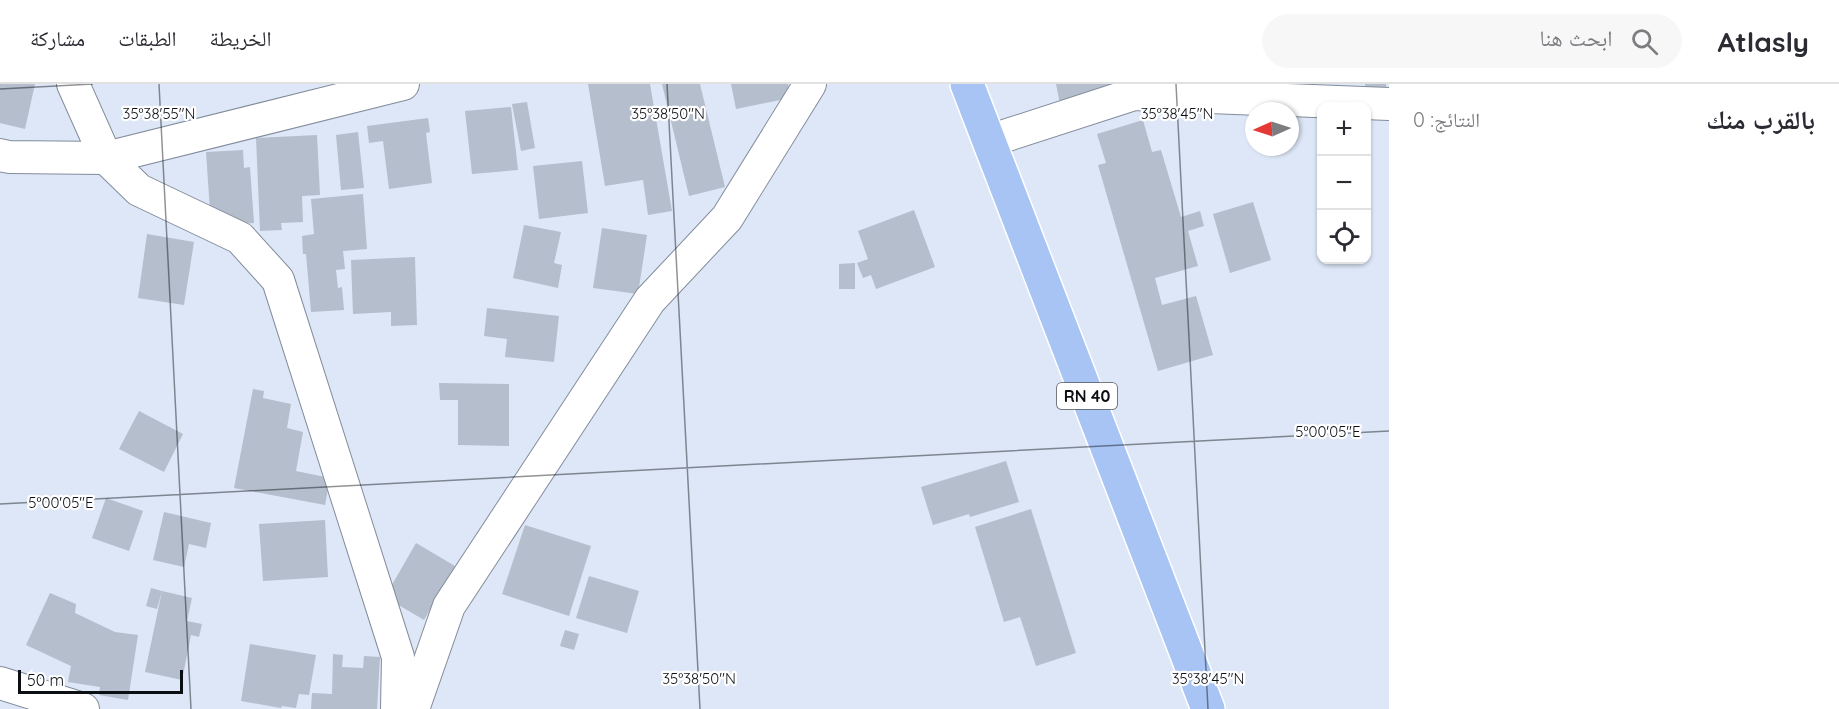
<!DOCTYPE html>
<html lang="ar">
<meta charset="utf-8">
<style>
:root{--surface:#fff;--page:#f7f7f7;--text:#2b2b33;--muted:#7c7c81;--line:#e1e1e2}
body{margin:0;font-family:Quicksand,"Noto Naskh Arabic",sans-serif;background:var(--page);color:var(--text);direction:rtl}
.controls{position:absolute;right:18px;top:18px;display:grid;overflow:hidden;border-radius:12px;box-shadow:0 2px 4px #0004}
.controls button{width:54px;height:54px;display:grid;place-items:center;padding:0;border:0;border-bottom:2px solid var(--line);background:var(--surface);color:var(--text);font:30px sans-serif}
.compass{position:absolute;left:1245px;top:18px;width:54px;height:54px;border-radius:50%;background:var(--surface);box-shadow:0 2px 4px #0004;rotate:267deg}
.scale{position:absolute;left:18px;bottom:15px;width:165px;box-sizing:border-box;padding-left:6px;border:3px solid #0b0e13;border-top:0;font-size:16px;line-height:21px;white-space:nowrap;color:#0b0e13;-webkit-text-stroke:4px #fff;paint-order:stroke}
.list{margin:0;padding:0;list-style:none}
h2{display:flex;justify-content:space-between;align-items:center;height:78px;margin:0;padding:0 24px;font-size:26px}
h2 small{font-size:20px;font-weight:400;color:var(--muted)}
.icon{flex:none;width:33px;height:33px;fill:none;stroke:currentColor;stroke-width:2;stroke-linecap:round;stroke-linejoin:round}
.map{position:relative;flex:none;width:1389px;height:625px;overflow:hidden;direction:ltr}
header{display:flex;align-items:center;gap:36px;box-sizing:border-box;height:84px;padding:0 30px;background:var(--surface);border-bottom:2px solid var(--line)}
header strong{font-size:28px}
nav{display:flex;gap:33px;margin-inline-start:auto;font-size:21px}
.search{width:420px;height:54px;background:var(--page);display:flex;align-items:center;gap:15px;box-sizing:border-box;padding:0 21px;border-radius:33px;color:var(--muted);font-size:22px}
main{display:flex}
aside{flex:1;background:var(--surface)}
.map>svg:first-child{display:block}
.building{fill:#b4becd}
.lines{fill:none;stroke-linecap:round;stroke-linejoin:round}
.minor-casing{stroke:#838c9b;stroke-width:34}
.major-casing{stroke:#fff;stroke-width:36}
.minor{stroke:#fff;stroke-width:32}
.major{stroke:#a7c4f4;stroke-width:33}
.ticks{fill:none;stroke:#0b0e13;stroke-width:1.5;stroke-opacity:0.45}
.labels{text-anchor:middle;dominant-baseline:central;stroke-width:4.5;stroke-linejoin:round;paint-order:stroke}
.shield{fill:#fff;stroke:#54565a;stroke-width:1.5}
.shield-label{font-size:16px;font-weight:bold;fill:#0b0e13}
.ticks-label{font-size:15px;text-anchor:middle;fill:#0b0e13;stroke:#fff;stroke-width:4.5;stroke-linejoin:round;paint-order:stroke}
</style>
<header>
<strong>Atlasly</strong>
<div class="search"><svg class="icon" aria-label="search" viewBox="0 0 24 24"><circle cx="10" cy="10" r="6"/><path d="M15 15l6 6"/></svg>ابحث هنا</div>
<nav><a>الخريطة</a><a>الطبقات</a><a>مشاركة</a></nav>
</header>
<main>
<aside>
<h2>بالقرب منك<small>النتائج: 0</small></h2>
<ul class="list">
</ul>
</aside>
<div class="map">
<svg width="1389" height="625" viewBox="0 0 1389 625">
<rect width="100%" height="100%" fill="#dde7f7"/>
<!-- building -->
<g class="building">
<path d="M 0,0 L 35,0 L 25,45 L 0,39 Z"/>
<path d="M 588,0 L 650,0 L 672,127 L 648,131 L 643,96 L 605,102 Z"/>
<path d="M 662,0 L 700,0 L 725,103 L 689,112 Z"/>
<path d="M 731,0 L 788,0 L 790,14 L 736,25 Z"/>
<path d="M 1056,0 L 1112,0 L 1117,25 L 1063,35 Z"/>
<path d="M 1365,0 L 1386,0 L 1387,19 L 1366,20 Z"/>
<path d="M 527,18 L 535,64 L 521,67 L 512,20 Z"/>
<path d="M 511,23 L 518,86 L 472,90 L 465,27 Z"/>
<path d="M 428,34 L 430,48 L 426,49 L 432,99 L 389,105 L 383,57 L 369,59 L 367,42 Z"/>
<path d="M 1143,36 L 1152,68 L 1161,66 L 1181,133 L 1200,127 L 1204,142 L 1188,147 L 1198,182 L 1155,194 L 1162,221 L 1196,212 L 1213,271 L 1158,287 L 1098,81 L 1106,79 L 1097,50 Z"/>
<path d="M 358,48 L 364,104 L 341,106 L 336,51 Z"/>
<path d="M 317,51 L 320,111 L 302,112 L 303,138 L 281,139 L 282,146 L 260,147 L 256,54 Z"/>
<path d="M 243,66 L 244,84 L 250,83 L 254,139 L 211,142 L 206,68 Z"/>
<path d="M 582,77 L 588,129 L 539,135 L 533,82 Z"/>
<path d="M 363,110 L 367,165 L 343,167 L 345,185 L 336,186 L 338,204 L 342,203 L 344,226 L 311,228 L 306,170 L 303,170 L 302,152 L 314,150 L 311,115 Z"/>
<path d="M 1253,118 L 1271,176 L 1230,189 L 1213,130 Z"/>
<path d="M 914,126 L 935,183 L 876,205 L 871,191 L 863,194 L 857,179 L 868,175 L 858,147 Z"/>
<path d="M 524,141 L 561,148 L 554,179 L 562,181 L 558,204 L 513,194 Z"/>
<path d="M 602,144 L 647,151 L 638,210 L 593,204 Z"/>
<path d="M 147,150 L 194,158 L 184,221 L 138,214 Z"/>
<path d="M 415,173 L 417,241 L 391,242 L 391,228 L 353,230 L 351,176 Z"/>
<path d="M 855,179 L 855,205 L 839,205 L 839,180 Z"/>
<path d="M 487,224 L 559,232 L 554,278 L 505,273 L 507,255 L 484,252 Z"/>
<path d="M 439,299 L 509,300 L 509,362 L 458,361 L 458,316 L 440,316 Z"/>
<path d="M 253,305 L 264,307 L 263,314 L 291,320 L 287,344 L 303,348 L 296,387 L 330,394 L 325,421 L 234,404 Z"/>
<path d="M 139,327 L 183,350 L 164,388 L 119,365 Z"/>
<path d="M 1006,377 L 1019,418 L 970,433 L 969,430 L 933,441 L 921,403 Z"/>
<path d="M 106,414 L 143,427 L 129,467 L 92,454 Z"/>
<path d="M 1031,425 L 1076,569 L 1036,582 L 1020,533 L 1004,538 L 975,443 Z"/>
<path d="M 164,428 L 211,439 L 206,464 L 189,460 L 184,483 L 153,476 Z"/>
<path d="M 325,436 L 328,493 L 263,497 L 259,440 Z"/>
<path d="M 525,441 L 591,462 L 569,532 L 502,510 Z"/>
<path d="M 416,459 L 455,482 L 424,536 L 385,513 Z"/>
<path d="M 589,492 L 639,507 L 627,549 L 576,534 Z"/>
<path d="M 151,504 L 162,507 L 157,525 L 146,522 Z"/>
<path d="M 162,507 L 192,514 L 187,537 L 202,540 L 199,553 L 191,551 L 182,596 L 145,588 Z"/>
<path d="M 50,509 L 76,520 L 75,529 L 115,548 L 138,551 L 128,616 L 99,611 L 100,603 L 68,598 L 71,582 L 26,561 Z"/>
<path d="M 565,546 L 579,550 L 574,566 L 560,562 Z"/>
<path d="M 250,560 L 316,571 L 309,611 L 299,610 L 296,624 L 282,622 L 281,624 L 241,617 Z"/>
<path d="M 333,570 L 343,571 L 342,583 L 363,584 L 364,572 L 380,573 L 377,625 L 311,625 L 312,609 L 332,610 Z"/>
</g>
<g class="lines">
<!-- minor casing -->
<g class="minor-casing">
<g id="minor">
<path d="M 73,0 L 106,74 L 139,106 L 240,154 L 278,196 L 398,573 L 397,625"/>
<path d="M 989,57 L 1134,10 L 1389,20"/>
<path d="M 0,71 L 9,73 L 106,74 L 403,0"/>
<path d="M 0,599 L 83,625"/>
<path d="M 413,625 L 449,522 L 650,216 L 727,134 L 810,0"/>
</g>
</g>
<!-- major casing -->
<g class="major-casing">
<path id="major" d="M 967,0 L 1208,625"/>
</g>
<!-- minor -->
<use href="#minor" class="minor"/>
<!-- major -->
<use href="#major" class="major"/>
</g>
<!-- ticks -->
<path class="ticks" d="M 159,0 L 191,625M 667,0 L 700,625M 1176,0 L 1208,625M 0,5 L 93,0M 0,420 L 1389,347"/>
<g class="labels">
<!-- shield labels -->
<rect class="shield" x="1057" y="299" width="60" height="26" rx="4.5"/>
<g class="shield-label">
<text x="1087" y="312">RN 40</text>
</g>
</g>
<g class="ticks-label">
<text x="159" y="35">35°38'55"N</text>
<text x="668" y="35">35°38'50"N</text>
<text x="1177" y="35">35°38'45"N</text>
<text x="1328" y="353">5°00'05"E</text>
<text x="61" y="424">5°00'05"E</text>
<text x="699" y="600">35°38'50"N</text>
<text x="1208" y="600">35°38'45"N</text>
</g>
</svg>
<div class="controls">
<button>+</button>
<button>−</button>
<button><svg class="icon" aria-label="locate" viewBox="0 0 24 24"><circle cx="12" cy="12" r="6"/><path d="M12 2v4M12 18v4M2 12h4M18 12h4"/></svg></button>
</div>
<svg class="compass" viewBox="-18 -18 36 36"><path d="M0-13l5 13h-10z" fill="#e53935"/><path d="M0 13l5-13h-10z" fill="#7c7c81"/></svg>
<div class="scale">50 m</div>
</div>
</main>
